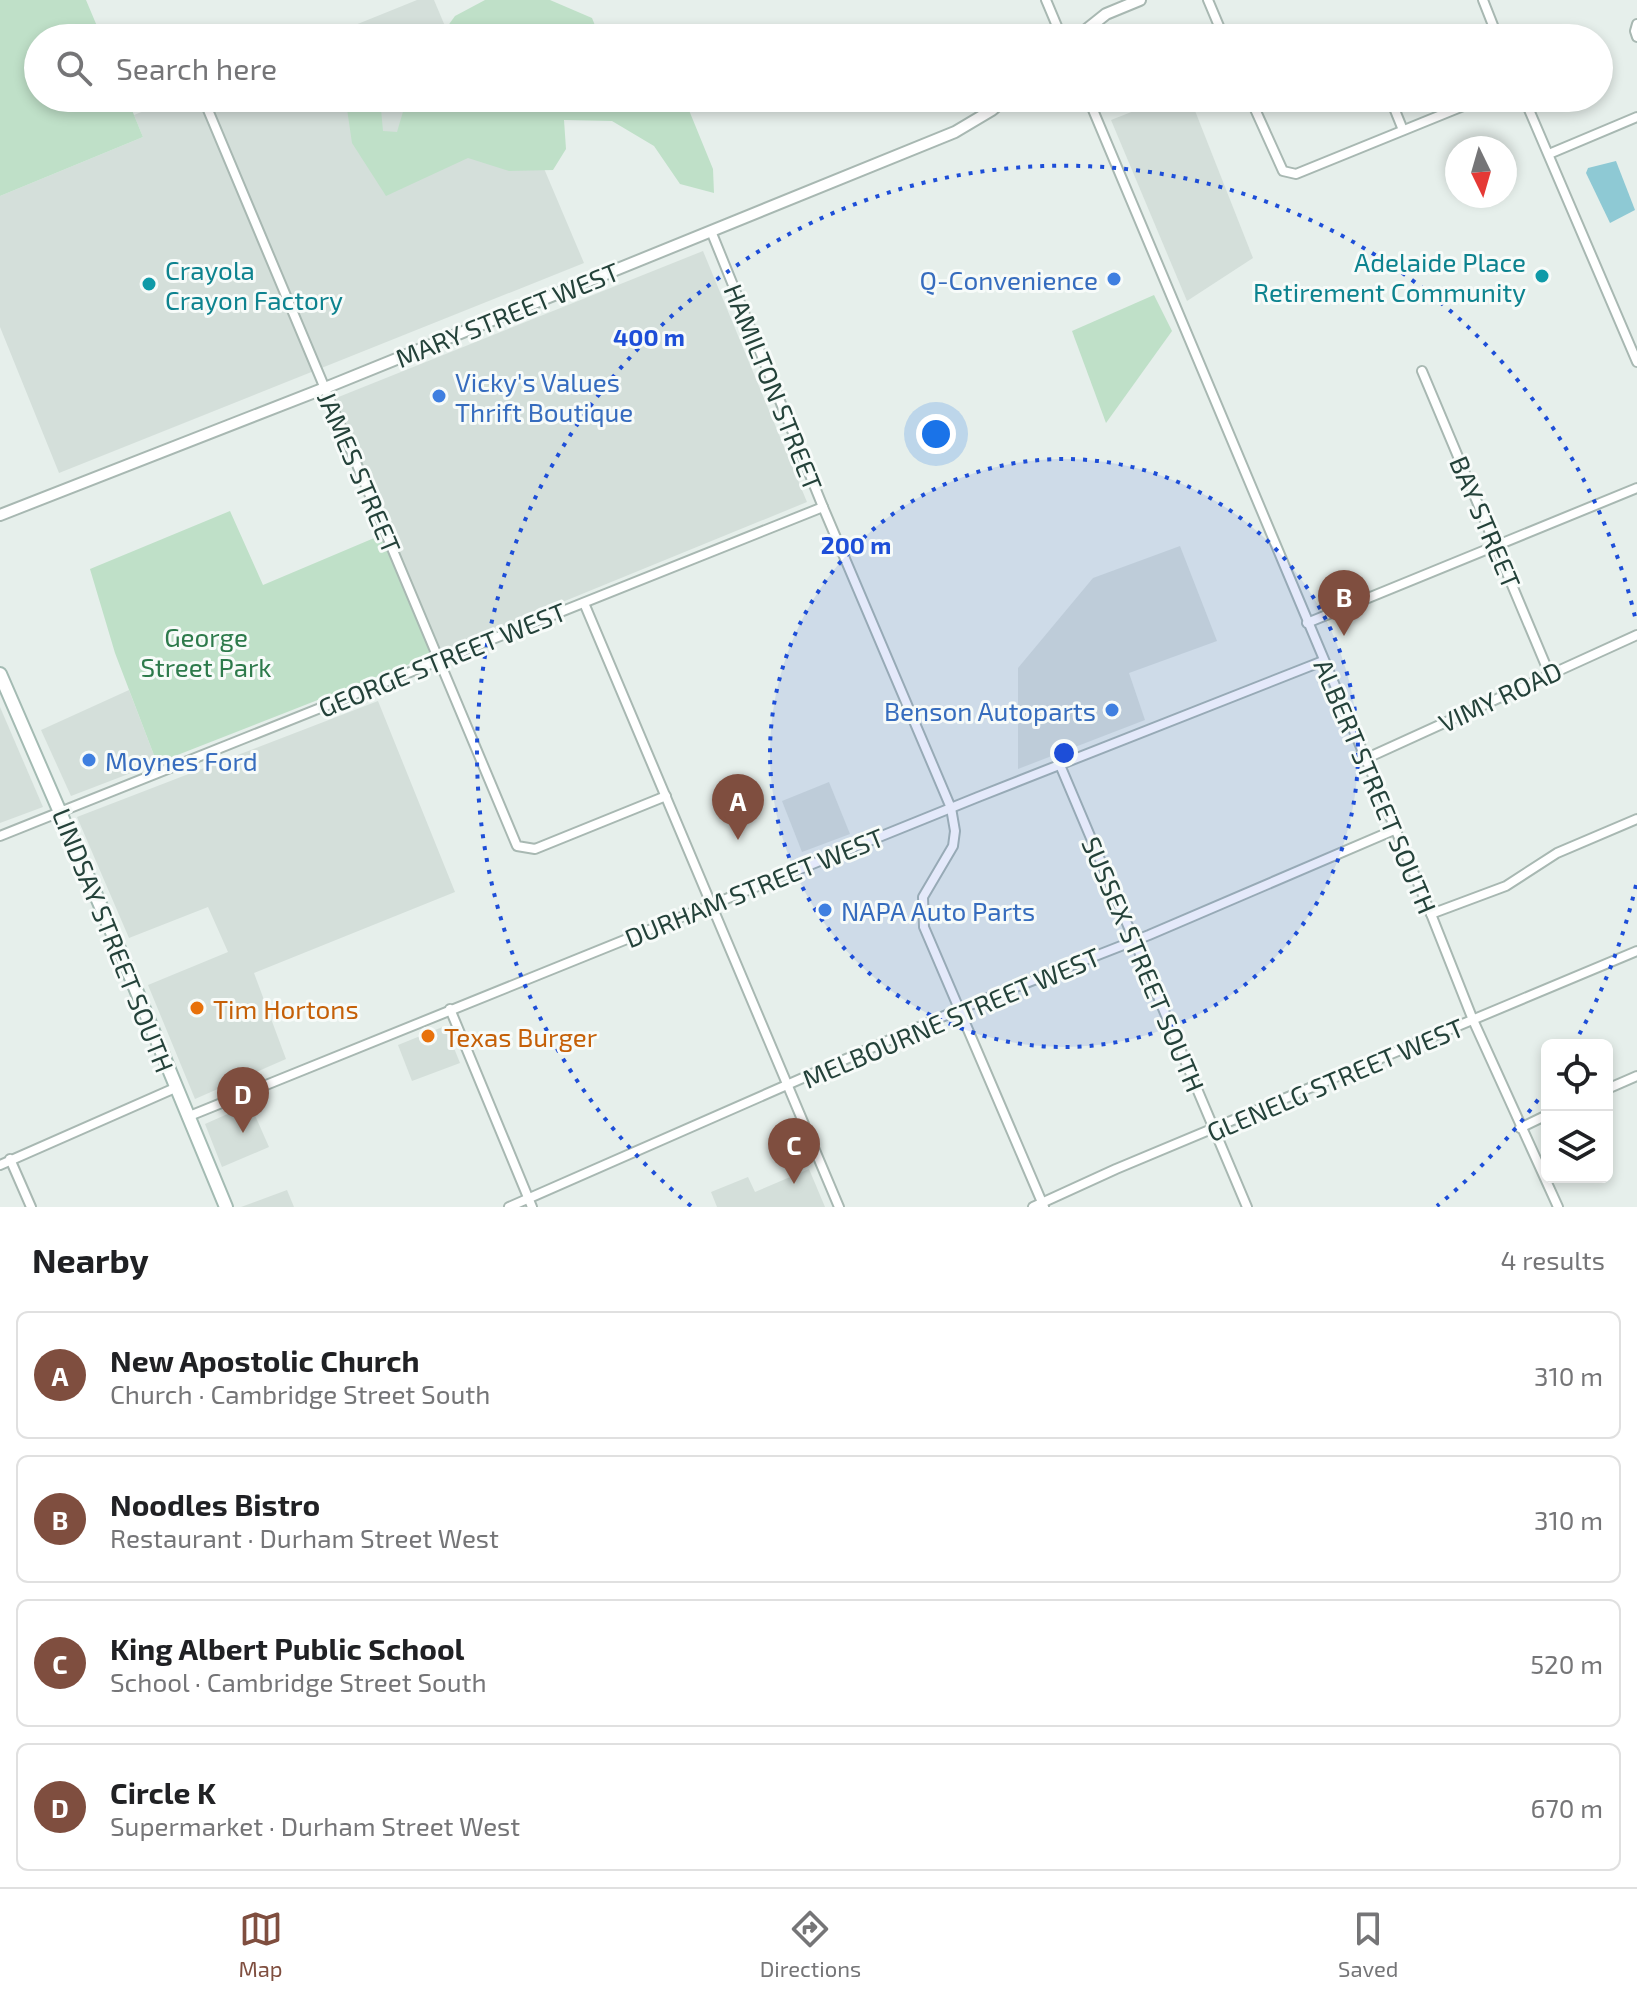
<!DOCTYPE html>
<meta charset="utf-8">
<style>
:root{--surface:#fff;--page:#f6f6f6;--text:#202124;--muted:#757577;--line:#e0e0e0;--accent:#7f4e3f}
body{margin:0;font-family:"Exo 2",sans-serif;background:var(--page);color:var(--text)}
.controls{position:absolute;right:24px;bottom:24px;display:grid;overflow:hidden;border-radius:12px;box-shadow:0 4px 12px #0003}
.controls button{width:72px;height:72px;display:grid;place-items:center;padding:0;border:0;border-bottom:2px solid var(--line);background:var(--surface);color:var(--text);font:40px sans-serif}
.compass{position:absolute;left:1445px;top:136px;width:72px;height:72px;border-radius:50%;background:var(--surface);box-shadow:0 4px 12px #0003;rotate:175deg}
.you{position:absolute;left:936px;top:434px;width:28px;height:28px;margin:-20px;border:6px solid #fff;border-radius:50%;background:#1a73e8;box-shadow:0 0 0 12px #1a73e833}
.badge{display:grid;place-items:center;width:52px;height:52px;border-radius:50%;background:var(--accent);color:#fff;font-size:26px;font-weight:700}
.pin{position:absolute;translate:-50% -66px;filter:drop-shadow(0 2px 4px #0008)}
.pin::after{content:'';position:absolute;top:42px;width:28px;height:24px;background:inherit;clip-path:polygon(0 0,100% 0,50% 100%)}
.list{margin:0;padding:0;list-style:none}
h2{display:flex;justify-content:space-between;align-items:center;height:104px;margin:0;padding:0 32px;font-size:34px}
h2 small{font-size:26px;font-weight:400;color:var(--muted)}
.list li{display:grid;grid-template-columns:52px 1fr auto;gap:24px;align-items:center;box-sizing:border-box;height:128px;margin:0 16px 16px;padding:0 16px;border:2px solid var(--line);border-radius:12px}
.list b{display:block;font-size:30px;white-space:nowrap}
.list p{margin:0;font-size:26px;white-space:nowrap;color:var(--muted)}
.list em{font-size:26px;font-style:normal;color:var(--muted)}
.icon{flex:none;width:44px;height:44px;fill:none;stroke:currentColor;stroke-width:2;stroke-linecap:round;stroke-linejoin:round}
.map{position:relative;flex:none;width:1637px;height:1207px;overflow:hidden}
.search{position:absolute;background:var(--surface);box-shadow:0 4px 12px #0003;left:24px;right:24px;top:24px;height:88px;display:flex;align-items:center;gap:20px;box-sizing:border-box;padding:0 28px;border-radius:44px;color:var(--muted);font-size:30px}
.sheet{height:680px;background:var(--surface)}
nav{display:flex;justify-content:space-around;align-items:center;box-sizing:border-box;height:112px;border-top:2px solid var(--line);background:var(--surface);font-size:22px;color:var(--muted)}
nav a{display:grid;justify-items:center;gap:4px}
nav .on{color:var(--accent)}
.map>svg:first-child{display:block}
.built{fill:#d4dfda}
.green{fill:#bfe0c8}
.water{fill:#8ec9d4}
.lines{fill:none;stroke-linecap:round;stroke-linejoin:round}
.minor-casing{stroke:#a8b8b2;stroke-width:12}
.tertiary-casing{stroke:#a8b8b2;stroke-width:14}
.secondary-casing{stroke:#a4bbb3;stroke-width:16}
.minor{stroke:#fff;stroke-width:8}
.tertiary{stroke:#fff;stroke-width:10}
.secondary{stroke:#fff;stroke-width:12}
.ring{fill:none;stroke:#1d4ed8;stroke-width:4;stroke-dasharray:4 8}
.culture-dot{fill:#0f9aa8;stroke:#f7fbf9;stroke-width:3}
.shop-dot{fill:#3f7fe0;stroke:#f7fbf9;stroke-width:3}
.food-dot{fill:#e8710a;stroke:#f7fbf9;stroke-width:3}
.labels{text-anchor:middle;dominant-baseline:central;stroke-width:6;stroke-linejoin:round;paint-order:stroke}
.culture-label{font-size:26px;fill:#0d838f;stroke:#f7fbf9;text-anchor:end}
.shop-label{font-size:26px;fill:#366cbe;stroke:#f7fbf9;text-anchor:start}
.street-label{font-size:26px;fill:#24423a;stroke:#f7fbf9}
.park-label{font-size:26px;fill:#2d7a4b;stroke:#f7fbf9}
.food-label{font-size:26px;fill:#c56008;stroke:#f7fbf9;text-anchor:start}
.centre{fill:#1d4ed8;stroke:#f7fbf9;stroke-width:4}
.ring-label{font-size:24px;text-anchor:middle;font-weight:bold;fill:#1d4ed8;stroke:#f7fbf9;stroke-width:6;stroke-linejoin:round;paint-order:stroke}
</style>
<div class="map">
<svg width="1637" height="1207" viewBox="0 0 1637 1207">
<rect width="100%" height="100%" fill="#e6efeb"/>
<!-- built -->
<g class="built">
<path d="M 417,0 L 434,0 L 450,38 L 323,38 Z"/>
<path d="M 176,98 L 476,98 L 529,133 L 584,263 L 59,473 L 0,327 L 0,196 L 143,137 L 134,115 Z"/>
<path d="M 1167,98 L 1190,98 L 1253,258 L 1187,301 L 1111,120 Z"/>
<path d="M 703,251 L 807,502 L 435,654 L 336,398 Z"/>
<path d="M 1180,546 L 1217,641 L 1129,673 L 1145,720 L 1018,769 L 1018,668 L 1093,578 Z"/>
<path d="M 129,690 L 157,763 L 71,796 L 41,730 Z"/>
<path d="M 378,701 L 455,892 L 254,973 L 286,1059 L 195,1099 L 148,985 L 228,952 L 208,907 L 129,938 L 77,817 Z"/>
<path d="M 0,707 L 43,807 L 0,823 Z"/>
<path d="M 829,782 L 850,834 L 802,852 L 782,801 Z"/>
<path d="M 445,1026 L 460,1063 L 412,1081 L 398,1045 Z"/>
<path d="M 250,1104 L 269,1147 L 222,1167 L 205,1124 Z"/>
<path d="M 809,1169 L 825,1207 L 717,1207 L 711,1192 L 748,1177 L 755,1192 Z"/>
<path d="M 287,1190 L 294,1207 L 241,1207 Z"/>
</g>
<!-- green -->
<g class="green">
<path d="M 0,0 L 86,0 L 102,38 L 38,38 L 38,98 L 127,98 L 143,137 L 0,196 Z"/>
<path d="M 485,0 L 550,0 L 592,18 L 600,38 L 439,38 L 455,16 Z"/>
<path d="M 355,98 L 380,98 L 383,131 L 397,132 L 407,98 L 684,98 L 713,169 L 714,193 L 680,184 L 654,146 L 612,121 L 564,120 L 566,149 L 553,170 L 509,171 L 468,158 L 386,196 L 352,143 L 346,102 Z"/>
<path d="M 1154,295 L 1172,331 L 1106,423 L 1072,331 Z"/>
<path d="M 230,511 L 263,585 L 386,533 L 435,654 L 157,763 L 115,653 L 90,569 Z"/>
</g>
<!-- water -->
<path class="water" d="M 1616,161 L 1635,210 L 1610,223 L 1586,173 L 1588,168 Z"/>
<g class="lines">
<!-- minor casing -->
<g class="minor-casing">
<g id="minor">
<path d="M 1046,0 L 1062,38"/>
<path d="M 1208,0 L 1224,38"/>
<path d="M 1483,0 L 1498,38"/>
<path d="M 1637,24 L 1635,31 L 1637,37"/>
<path d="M 203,98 L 517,846 L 535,849 L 666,796"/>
<path d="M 1088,98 L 1431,914 L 1473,1020 L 1558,1207"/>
<path d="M 1250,98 L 1283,171 L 1296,174 L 1483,98"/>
<path d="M 1390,98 L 1403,130"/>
<path d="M 1524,98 L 1637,362"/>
<path d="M 1549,154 L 1637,117"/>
<path d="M 711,231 L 823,507 L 951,808 L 955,831 L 953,846 L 923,897 L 924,927 L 1044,1207"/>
<path d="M 1422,371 L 1549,673"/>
<path d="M 584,603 L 839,1207"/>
<path d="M 1307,623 L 1637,488"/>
<path d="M 1365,759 L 1637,635"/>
<path d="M 1060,765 L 1247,1207"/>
<path d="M 0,836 L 823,507"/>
<path d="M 1431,914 L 1506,886 L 1557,853 L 1637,819"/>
<path d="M 450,1009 L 532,1207"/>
<path d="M 1607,1089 L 1637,1076"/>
<path d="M 187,1117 L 978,797 L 1323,661"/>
<path d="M 1520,1128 L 1547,1115"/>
<path d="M 10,1159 L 31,1207"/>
<path d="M 0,1165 L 175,1088"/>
<path d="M 509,1207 L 960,1009 L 1149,935 L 1394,830"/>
<path d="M 1033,1207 L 1116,1169 L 1637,951"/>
</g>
</g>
<!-- tertiary casing -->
<g class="tertiary-casing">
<g id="tertiary">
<path d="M 1076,38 L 1106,14 L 1140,0"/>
<path d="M 0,515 L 325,388 L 955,132 L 992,110 L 1006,98"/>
</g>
</g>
<!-- secondary casing -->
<g class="secondary-casing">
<path id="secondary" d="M 0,674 L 115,939 L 226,1207"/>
</g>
<!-- minor -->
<use href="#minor" class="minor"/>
<!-- tertiary -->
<use href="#tertiary" class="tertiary"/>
<!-- secondary -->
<use href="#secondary" class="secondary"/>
</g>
<!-- distance rings -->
<circle cx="1064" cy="753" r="294" fill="#1d4ed8" fill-opacity=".12"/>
<g class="ring">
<circle cx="1064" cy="753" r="294"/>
<path d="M1636 885A587 587 0 0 1 1575 1042M1545 1090A587 587 0 0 1 1437 1206M691 1206A587 587 0 1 1 1636 621"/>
</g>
<!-- markers -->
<g class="culture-dot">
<circle cx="1542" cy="276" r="8"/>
<circle cx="149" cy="284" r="8"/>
</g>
<g class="shop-dot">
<circle cx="1114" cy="279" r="8"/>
<circle cx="439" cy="396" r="8"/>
<circle cx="1112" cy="710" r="8"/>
<circle cx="89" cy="760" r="8"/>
<circle cx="825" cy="910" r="8"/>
</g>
<g class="food-dot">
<circle cx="197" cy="1008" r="8"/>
<circle cx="428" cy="1036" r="8"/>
</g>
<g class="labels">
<!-- culture labels -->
<g class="culture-label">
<text x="1526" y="261">Adelaide Place<tspan x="1526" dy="30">Retirement Community</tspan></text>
<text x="165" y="269" text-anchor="start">Crayola<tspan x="165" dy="30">Crayon Factory</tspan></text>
</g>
<!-- shop labels -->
<g class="shop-label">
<text x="1098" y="279" text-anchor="end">Q-Convenience</text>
<text x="455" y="381">Vicky's Values<tspan x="455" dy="30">Thrift Boutique</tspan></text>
<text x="1096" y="710" text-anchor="end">Benson Autoparts</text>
<text x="105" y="760">Moynes Ford</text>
<text x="841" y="910">NAPA Auto Parts</text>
</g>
<!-- street labels -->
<g class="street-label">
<text transform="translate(507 314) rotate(-22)">MARY STREET WEST</text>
<text transform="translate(774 387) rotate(68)">HAMILTON STREET</text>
<text transform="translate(360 472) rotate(67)">JAMES STREET</text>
<text transform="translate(1486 522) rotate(67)">BAY STREET</text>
<text transform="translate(442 659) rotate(-22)">GEORGE STREET WEST</text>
<text transform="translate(1500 696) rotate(-25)">VIMY ROAD</text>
<text transform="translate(1376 786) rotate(67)">ALBERT STREET SOUTH</text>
<text transform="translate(754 887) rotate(-22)">DURHAM STREET WEST</text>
<text transform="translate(114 940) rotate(68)">LINDSAY STREET SOUTH</text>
<text transform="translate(1144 964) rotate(67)">SUSSEX STREET SOUTH</text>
<text transform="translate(951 1017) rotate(-23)">MELBOURNE STREET WEST</text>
<text transform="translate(1335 1079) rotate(-23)">GLENELG STREET WEST</text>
</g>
<!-- park labels -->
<g class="park-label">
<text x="206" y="636">George<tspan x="206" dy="30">Street Park</tspan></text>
</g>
<!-- food labels -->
<g class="food-label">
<text x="213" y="1008">Tim Hortons</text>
<text x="444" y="1036">Texas Burger</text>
</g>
</g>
<circle cx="1064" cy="753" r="12" class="centre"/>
<g class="ring-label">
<text x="649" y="346">400 m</text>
<text x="856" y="554">200 m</text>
</g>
</svg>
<div class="controls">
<button><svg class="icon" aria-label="locate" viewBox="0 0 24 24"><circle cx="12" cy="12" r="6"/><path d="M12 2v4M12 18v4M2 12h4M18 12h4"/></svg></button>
<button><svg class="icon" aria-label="layers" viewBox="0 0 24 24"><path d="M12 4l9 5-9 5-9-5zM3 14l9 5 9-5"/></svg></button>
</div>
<svg class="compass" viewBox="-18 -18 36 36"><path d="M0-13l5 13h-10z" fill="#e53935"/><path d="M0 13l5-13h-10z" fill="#757577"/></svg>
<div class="you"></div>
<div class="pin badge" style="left:738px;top:840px">A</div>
<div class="pin badge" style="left:1344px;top:636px">B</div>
<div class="pin badge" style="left:794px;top:1184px">C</div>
<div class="pin badge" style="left:243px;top:1133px">D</div>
<div class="search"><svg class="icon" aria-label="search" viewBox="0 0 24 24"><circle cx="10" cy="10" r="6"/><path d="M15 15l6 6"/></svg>Search here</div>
</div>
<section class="sheet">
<h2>Nearby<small>4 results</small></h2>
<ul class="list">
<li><span class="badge">A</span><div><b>New Apostolic Church</b><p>Church · Cambridge Street South</p></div><em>310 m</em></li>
<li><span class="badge">B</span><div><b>Noodles Bistro</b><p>Restaurant · Durham Street West</p></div><em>310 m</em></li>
<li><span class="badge">C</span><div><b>King Albert Public School</b><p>School · Cambridge Street South</p></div><em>520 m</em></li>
<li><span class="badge">D</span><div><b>Circle K</b><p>Supermarket · Durham Street West</p></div><em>670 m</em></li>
</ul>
</section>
<nav>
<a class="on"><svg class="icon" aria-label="map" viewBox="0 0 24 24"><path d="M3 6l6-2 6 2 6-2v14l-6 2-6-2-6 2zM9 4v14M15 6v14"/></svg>Map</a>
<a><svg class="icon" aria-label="directions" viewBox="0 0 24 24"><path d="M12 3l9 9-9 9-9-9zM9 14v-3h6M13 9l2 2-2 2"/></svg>Directions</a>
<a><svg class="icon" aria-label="saved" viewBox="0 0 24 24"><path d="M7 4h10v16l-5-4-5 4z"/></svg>Saved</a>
</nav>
